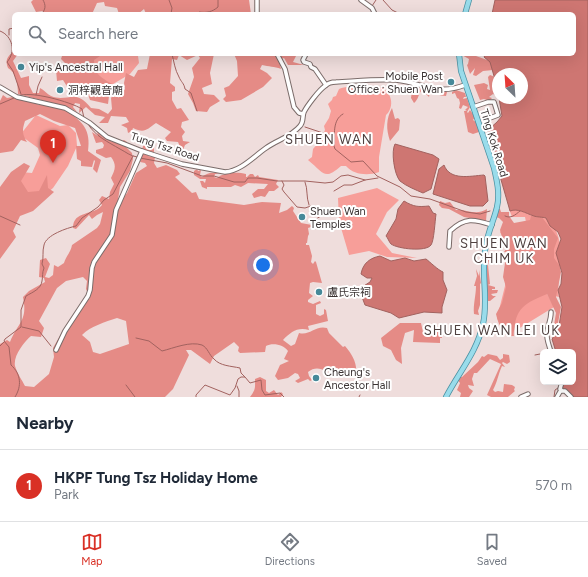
<!DOCTYPE html>
<meta charset="utf-8">
<style>
:root{--surface:#fff;--page:#f2f2f3;--text:#1f2937;--muted:#747a83;--line:#e0e1e3;--accent:#d93025}
body{margin:0;font-family:Figtree,"Noto Sans TC",sans-serif;background:var(--page);color:var(--text)}
.controls{position:absolute;right:12px;bottom:12px;display:grid;overflow:hidden;border-radius:6px;box-shadow:0 4px 16px #0002}
.controls button{width:36px;height:36px;display:grid;place-items:center;padding:0;border:0;border-bottom:1px solid var(--line);background:var(--surface);color:var(--text);font:20px sans-serif}
.compass{position:absolute;left:492px;top:68px;width:36px;height:36px;border-radius:50%;background:var(--surface);box-shadow:0 4px 16px #0002;rotate:335deg}
.you{position:absolute;left:263px;top:265px;width:14px;height:14px;margin:-10px;border:3px solid #fff;border-radius:50%;background:#1a73e8;box-shadow:0 0 0 6px #1a73e833}
.badge{display:grid;place-items:center;width:26px;height:26px;border-radius:50%;background:var(--accent);color:#fff;font-size:13px;font-weight:700}
.pin{position:absolute;translate:-50% -33px;filter:drop-shadow(0 1px 2px #0008)}
.pin::after{content:'';position:absolute;top:21px;width:14px;height:12px;background:inherit;clip-path:polygon(0 0,100% 0,50% 100%)}
.list{margin:0;padding:0;list-style:none}
h2{display:flex;justify-content:space-between;align-items:center;height:52px;margin:0;padding:0 16px;font-size:17px}
h2 small{font-size:13px;font-weight:400;color:var(--muted)}
.list li{display:grid;grid-template-columns:26px 1fr auto;gap:12px;align-items:center;box-sizing:border-box;height:72px;padding:0 16px;border-top:1px solid var(--line)}
.list b{display:block;font-size:15px;white-space:nowrap}
.list p{margin:0;font-size:13px;white-space:nowrap;color:var(--muted)}
.list em{font-size:13px;font-style:normal;color:var(--muted)}
.icon{flex:none;width:22px;height:22px;fill:none;stroke:currentColor;stroke-width:2;stroke-linecap:round;stroke-linejoin:round}
.map{position:relative;flex:none;width:588px;height:397px;overflow:hidden}
.search{position:absolute;background:var(--surface);box-shadow:0 4px 16px #0002;left:12px;right:12px;top:12px;height:44px;display:flex;align-items:center;gap:10px;box-sizing:border-box;padding:0 14px;border-radius:6px;color:var(--muted);font-size:15px}
.sheet{height:124px;background:var(--surface)}
nav{display:flex;justify-content:space-around;align-items:center;box-sizing:border-box;height:56px;border-top:1px solid var(--line);background:var(--surface);font-size:11px;color:var(--muted)}
nav a{display:grid;justify-items:center;gap:2px}
nav .on{color:var(--accent)}
.map>svg:first-child{display:block}
.green{fill:#f79e99}
.forest{fill:#e58b86;fill-rule:evenodd}
.water{fill:#ce7672;stroke:#a2625f}
.lines{fill:none;stroke-linecap:round;stroke-linejoin:round}
.stream{stroke:#a2625f;stroke-width:1}
.minor-casing{stroke:#7b6c6a;stroke-width:5.5}
.major-casing{stroke:#4c91a2;stroke-width:6}
.minor{stroke:#fff;stroke-width:3.5}
.major{stroke:#99dceb;stroke-width:4.5}
.poi-dot{fill:#468999;stroke:#fff;stroke-width:1.5}
.labels{text-anchor:middle;dominant-baseline:central;stroke-width:4;stroke-linejoin:round;paint-order:stroke}
.poi-label{font-size:11px;fill:#3a3333;stroke:#fff;text-anchor:start}
.street-label{font-size:11px;fill:#3a3333;stroke:#fff}
.quarter-label{font-size:13px;letter-spacing:1px;fill:#4f4140;stroke:#fff}
</style>
<div class="map">
<svg width="588" height="397" viewBox="0 0 588 397">
<rect width="100%" height="100%" fill="#efdddc"/>
<!-- green -->
<g class="green">
<path d="M 97,54 L 141,54 L 138,56 L 139,63 L 130,74 L 108,87 L 92,77 L 90,59 Z"/>
<path d="M 359,85 L 365,89 L 370,88 L 375,90 L 380,87 C 392,91 395,107 386,115 L 379,157 L 379,172 C 368,176 354,175 346,166 L 341,166 C 324,181 324,173 308,160 L 312,157 L 313,149 L 320,141 L 325,130 L 324,126 L 329,118 L 331,111 L 328,104 L 332,100 L 333,97 L 336,96 L 339,89 C 346,86 352,87 359,85 Z"/>
<path d="M 36,115 L 60,126 L 68,125 L 76,133 L 77,146 L 68,166 L 53,188 L 30,207 L 17,179 L 21,172 L 32,173 L 40,155 L 38,148 L 20,135 Z"/>
<path d="M 377,188 L 399,200 L 387,212 L 376,234 L 392,253 L 417,258 L 387,257 L 369,251 L 349,255 L 339,221 L 338,198 Z"/>
<path d="M 509,209 C 519,210 530,210 540,215 C 561,224 562,249 560,269 C 560,278 557,288 559,297 L 547,294 L 554,307 L 518,329 L 515,327 L 515,324 L 512,333 L 506,335 L 500,325 L 497,318 L 505,286 L 505,268 L 509,250 L 500,232 C 506,224 517,223 526,222 L 525,217 L 512,217 Z"/>
</g>
<!-- forest -->
<g class="forest">
<path d="M 33,0 L 249,0 L 251,14 L 146,14 L 144,9 L 138,14 L 119,14 L 117,8 L 105,6 L 104,2 L 97,3 L 92,14 L 44,14 L 43,11 L 36,12 L 31,2 Z"/>
<path d="M 14,48 L 14,54 L 18,54 L 13,61 L 21,78 L 29,76 L 29,85 L 33,93 L 39,93 L 40,88 C 44,90 47,94 51,96 C 68,103 75,87 91,108 L 99,109 L 108,114 L 112,109 L 111,98 L 114,94 L 117,96 L 121,94 L 125,89 L 124,83 L 126,73 L 134,77 L 138,70 L 147,69 L 150,54 L 214,54 L 210,73 L 212,84 L 202,88 L 204,94 L 214,95 L 220,101 L 210,107 L 207,112 L 196,111 L 193,103 L 188,94 L 194,77 L 192,68 L 200,58 L 198,55 L 187,60 L 179,55 L 177,60 L 172,59 L 170,83 L 175,87 L 175,91 L 172,92 L 172,100 L 177,109 L 181,108 L 189,120 L 182,122 L 181,127 L 185,132 L 182,136 L 183,141 L 190,142 L 185,145 L 183,150 L 181,149 L 178,142 L 167,141 L 165,138 L 171,132 L 156,123 C 147,129 145,134 133,128 L 132,131 L 128,133 L 127,128 L 121,125 L 129,122 L 126,117 L 111,116 L 108,123 L 99,123 L 105,117 L 95,115 L 86,107 L 79,113 L 80,104 L 75,103 L 73,107 L 77,112 L 68,107 L 67,111 C 83,122 91,130 88,151 L 101,160 L 97,173 L 93,169 L 95,161 L 94,160 L 92,167 L 81,166 L 81,161 L 77,159 L 76,146 L 81,146 L 75,128 L 54,121 L 40,114 L 25,121 C 22,130 22,134 27,142 L 21,140 L 13,151 L 0,153 L 0,101 L 3,95 L 7,98 L 18,96 C 24,101 33,101 39,105 L 42,105 L 45,101 L 18,94 C 18,85 16,72 8,68 C 5,60 7,57 13,52 Z"/>
<path d="M 67,54 L 100,54 L 100,56 L 94,60 C 94,75 102,78 114,85 L 109,96 L 108,104 L 90,100 L 86,89 L 68,88 L 63,80 L 57,81 L 56,70 L 67,67 L 65,63 L 61,59 L 62,56 Z"/>
<path d="M 234,54 L 297,54 L 293,62 L 304,65 L 288,65 L 284,58 L 279,60 L 281,69 C 274,66 269,67 262,65 L 260,69 L 267,73 L 272,78 L 263,87 L 241,100 L 226,102 L 223,99 L 226,96 L 224,88 L 229,86 L 238,76 L 237,61 Z"/>
<path d="M 460,54 L 475,54 L 476,56 L 490,61 L 493,70 L 483,71 L 476,76 L 473,75 L 475,68 L 470,74 L 467,65 L 468,64 L 469,59 Z"/>
<path d="M 490,75 L 495,77 L 494,80 L 497,87 L 496,93 L 497,96 L 493,94 L 489,97 L 492,98 L 489,101 L 484,99 L 480,100 L 474,85 L 484,83 L 488,85 L 487,89 L 490,90 L 488,77 Z"/>
<path d="M 417,87 L 422,87 L 430,90 L 444,89 L 447,92 L 446,96 C 439,96 436,93 430,92 L 429,97 L 422,90 C 418,94 419,99 414,103 L 411,98 L 412,91 Z"/>
<path d="M 456,90 L 465,93 L 466,97 L 464,97 L 463,99 L 467,98 L 470,107 L 467,112 L 468,113 L 470,110 L 475,117 L 473,120 L 476,122 L 479,132 L 473,134 L 468,132 L 464,111 L 467,111 L 465,110 L 468,107 L 463,105 L 461,109 L 459,108 L 460,103 L 459,99 L 457,98 L 455,93 L 452,94 L 452,92 Z"/>
<path d="M 392,108 L 395,119 L 398,118 L 400,120 L 399,130 L 390,141 C 386,129 386,119 392,108 Z"/>
<path d="M 97,131 L 103,137 L 106,137 L 108,135 L 113,138 L 111,141 L 113,142 L 118,139 L 119,143 L 124,140 L 127,142 L 124,145 L 132,153 L 133,159 L 130,171 L 120,187 L 117,206 L 127,193 L 136,173 L 147,166 L 145,163 L 140,162 L 142,157 L 139,156 L 139,153 L 145,153 L 146,150 L 142,150 L 143,146 L 151,141 L 154,147 L 154,153 L 149,151 L 148,156 L 155,157 L 154,163 L 157,168 L 166,165 L 177,170 L 180,174 L 175,177 L 192,193 L 196,192 L 199,199 L 244,205 L 262,202 L 281,203 L 279,213 L 287,210 L 292,206 L 294,208 L 293,211 L 301,223 L 312,225 L 311,227 L 308,228 L 309,234 L 308,236 L 307,243 L 306,243 L 306,245 L 309,245 L 312,256 L 311,262 L 313,264 L 315,261 L 316,262 L 322,283 L 313,282 L 310,283 L 309,293 L 313,296 L 308,300 L 308,302 L 313,304 L 320,301 L 321,303 L 316,305 L 316,314 L 320,316 L 324,314 L 324,309 L 326,310 L 328,321 L 308,326 L 309,330 C 297,327 291,332 283,340 L 291,346 L 295,344 L 299,333 C 310,336 315,325 327,328 L 329,333 L 343,347 L 345,346 C 353,355 359,366 355,378 L 345,376 L 340,377 L 338,374 L 340,370 C 336,366 330,367 326,371 C 320,368 314,367 308,372 L 309,376 L 312,380 L 310,381 L 308,379 L 298,383 L 295,381 L 300,378 L 298,374 L 295,373 L 288,378 L 278,380 L 275,376 L 280,365 L 289,361 L 284,359 L 288,351 C 284,345 273,342 266,346 L 265,352 L 240,353 L 238,351 L 239,347 L 234,342 L 214,356 L 210,364 L 191,350 L 186,350 L 189,355 L 173,389 L 165,397 L 0,397 L 0,344 L 7,340 L 10,342 C 18,322 28,321 23,297 L 29,291 L 45,282 L 44,278 L 39,277 L 40,260 L 46,258 L 50,264 L 45,277 L 49,278 L 53,275 L 54,265 L 58,267 L 64,263 C 66,256 71,252 72,245 L 97,228 L 100,224 L 103,212 L 97,215 L 92,219 L 89,215 L 76,229 L 73,228 C 73,210 94,216 102,205 L 99,200 L 102,196 L 109,199 L 110,192 L 114,184 L 111,178 C 115,170 117,165 111,157 L 106,158 L 96,153 L 96,150 L 103,148 L 104,145 L 102,142 L 96,143 L 92,132 L 98,136 ZM 83,277 L 87,281 L 86,289 L 90,298 L 77,309 L 65,327 L 53,348 L 54,357 L 49,374 L 34,387 L 25,386 C 22,380 17,373 15,366 C 13,356 24,342 31,336 L 41,337 L 44,328 L 39,321 L 57,288 L 66,281 ZM 117,318 L 126,321 L 129,344 L 100,354 L 93,352 L 90,342 L 82,335 C 91,326 105,322 117,318 Z"/>
<path d="M 24,163 L 30,166 L 21,181 L 28,192 L 39,191 L 47,175 L 48,188 L 54,192 L 33,211 L 20,216 L 13,231 L 16,237 L 0,259 L 0,187 L 11,172 Z"/>
<path d="M 197,169 L 198,171 L 201,170 L 200,175 L 202,177 C 209,172 212,172 220,174 L 215,174 L 214,177 L 217,178 C 224,172 238,172 246,174 L 246,177 L 247,177 L 250,174 L 253,174 L 255,177 L 258,175 L 259,177 L 278,180 L 276,184 L 279,187 L 274,191 L 269,191 L 265,197 L 261,196 L 254,198 L 252,194 L 258,189 L 264,189 L 268,184 L 248,183 L 241,187 L 235,185 L 231,187 L 207,187 L 207,189 L 202,187 L 200,181 L 203,181 L 205,183 L 206,179 L 200,179 L 194,175 L 194,171 Z"/>
<path d="M 440,201 L 445,203 L 450,202 L 456,210 C 468,209 475,216 487,209 L 486,221 L 464,217 L 449,209 L 442,208 L 439,205 Z"/>
<path d="M 495,209 L 500,209 L 501,212 L 509,212 L 509,216 L 514,223 L 530,220 L 531,216 L 538,215 L 541,216 L 558,238 L 554,249 L 554,258 L 559,265 L 561,272 L 556,297 L 561,307 L 558,323 L 554,325 L 556,313 L 547,294 C 531,301 518,305 515,324 C 515,329 513,332 514,336 C 503,337 498,323 496,314 L 502,303 L 506,287 L 503,277 L 505,263 L 510,252 L 504,252 L 506,249 L 500,230 L 503,222 L 499,218 L 495,217 Z"/>
<path d="M 488,255 L 490,257 L 488,265 L 490,284 L 488,285 L 495,287 L 495,289 L 492,289 L 492,290 L 498,290 L 497,293 L 491,294 L 493,296 L 496,296 L 490,301 L 488,301 L 487,292 L 484,280 L 483,267 L 488,265 L 487,263 L 483,264 L 485,258 Z"/>
<path d="M 476,269 L 479,276 L 479,270 L 481,283 L 480,284 L 480,305 L 478,311 L 479,315 L 474,314 C 473,305 476,295 476,286 L 474,286 L 477,276 Z"/>
<path d="M 400,323 L 421,323 L 423,332 L 430,332 L 430,330 L 441,331 L 442,338 L 440,338 L 440,343 L 413,342 L 414,330 L 405,333 L 401,348 L 402,364 L 396,360 L 391,350 L 383,346 L 381,338 Z"/>
<path d="M 488,354 L 497,356 L 500,360 L 503,358 L 503,354 L 509,355 L 510,362 L 507,364 L 503,362 L 502,363 L 505,367 L 502,366 C 498,375 497,383 493,390 L 495,392 L 498,391 L 503,392 L 504,384 L 512,385 L 515,387 L 514,390 L 515,391 L 508,397 L 491,397 L 487,395 L 501,364 L 490,359 L 477,373 L 474,373 L 472,379 L 474,386 L 468,385 L 469,388 L 473,391 L 469,397 L 460,397 L 461,393 L 457,390 L 460,383 L 456,378 L 457,376 L 462,377 L 478,362 L 482,356 L 484,357 Z"/>
<path d="M 260,377 L 266,380 L 266,391 L 269,393 L 274,390 L 278,395 L 281,392 L 283,394 L 281,397 L 248,397 L 250,397 C 256,389 255,388 255,379 Z"/>
</g>
<!-- water -->
<g class="water">
<path d="M 495,0 L 588,0 L 588,397 L 573,397 L 562,389 L 564,382 L 573,382 L 573,352 L 556,352 L 552,339 L 553,338 L 552,331 L 559,326 L 562,307 L 558,290 L 561,284 L 562,273 L 556,253 L 561,239 L 558,232 L 550,226 L 546,218 C 543,217 536,217 534,216 C 525,213 518,208 510,211 L 487,131 L 497,122 L 502,116 L 499,98 L 522,98 L 522,74 L 498,74 L 498,90 L 490,62 L 484,57 L 486,54 L 574,54 L 574,14 L 492,14 Z"/>
<path d="M 395,144 L 433,155 L 439,159 L 431,189 L 423,193 C 416,190 406,186 400,181 C 394,174 391,151 395,144 Z"/>
<path d="M 444,165 C 450,181 470,176 484,175 L 485,176 L 488,201 L 483,206 L 470,206 L 433,194 L 439,169 Z"/>
<path d="M 404,201 C 414,207 418,207 429,206 L 433,213 L 436,214 C 435,221 434,241 431,245 C 426,252 398,249 391,244 C 389,242 388,238 386,236 L 396,219 L 398,209 Z"/>
<path d="M 380,256 L 391,261 L 405,258 L 414,261 L 426,259 C 430,262 438,270 443,272 L 443,280 L 447,290 L 442,307 L 442,313 L 424,312 L 399,318 L 391,313 L 365,305 L 359,289 L 370,282 L 372,278 L 367,278 L 361,274 C 363,263 370,258 380,256 Z"/>
</g>
<g class="lines">
<!-- stream -->
<g class="stream">
<path d="M 169,0 L 172,8 L 171,14"/>
<path d="M 383,0 L 392,10 L 400,14"/>
<path d="M 372,6 L 376,0"/>
<path d="M 41,14 C 46,10 46,5 43,0"/>
<path d="M 198,14 L 199,12 C 207,13 212,12 218,7 L 218,0"/>
<path d="M 0,31 C 13,36 16,52 7,62 L 13,71 L 21,94"/>
<path d="M 9,35 L 9,29 L 14,28"/>
<path d="M 172,54 C 174,62 175,70 179,77 C 181,82 184,83 185,89 L 191,93 L 197,111"/>
<path d="M 36,95 L 38,86 L 42,77"/>
<path d="M 18,96 C 29,90 71,102 82,109 L 84,118"/>
<path d="M 0,104 L 14,98"/>
<path d="M 343,114 C 332,120 335,135 334,146 L 335,149 L 351,162 L 363,161 L 377,176 L 400,187 L 411,196 L 430,199 L 466,212 L 480,214 L 490,211"/>
<path d="M 88,124 C 95,136 108,142 120,149 C 126,152 130,156 137,157"/>
<path d="M 305,127 L 323,133 L 333,135"/>
<path d="M 140,158 L 167,163 L 202,176 L 214,176 L 234,182 L 245,182 L 248,178 L 257,178 L 277,181 L 305,181 L 325,183 L 333,182 L 341,176 L 348,175 L 365,180"/>
<path d="M 282,181 L 284,185 L 282,189 L 284,192 L 297,207 L 305,208 L 311,206 L 316,213 L 322,213 L 321,216 L 316,219"/>
<path d="M 305,182 C 308,189 306,197 309,205"/>
<path d="M 334,191 L 344,185 L 352,185 L 365,180 L 378,178"/>
<path d="M 0,216 L 20,225"/>
<path d="M 505,216 C 511,219 515,215 520,211"/>
<path d="M 22,327 L 39,331 L 51,346"/>
<path d="M 136,338 L 149,341 L 162,351 C 174,348 190,341 202,345 C 208,348 209,355 214,359 C 220,366 231,366 240,368 L 241,373 L 245,377"/>
<path d="M 0,346 L 4,342"/>
<path d="M 553,352 L 555,351"/>
<path d="M 535,355 L 540,354"/>
<path d="M 126,385 L 135,397"/>
<path d="M 237,386 L 239,391 L 239,397"/>
<path d="M 15,397 C 22,386 21,374 11,365 L 9,347 L 4,341 L 5,339 L 21,327 L 21,310 L 26,296 C 33,292 41,289 42,281 C 43,276 42,273 44,268 L 42,264 C 44,257 42,252 44,245 C 46,235 67,228 76,226 L 82,218 L 98,207 L 104,200 L 113,194 L 133,156"/>
<path d="M 196,397 L 196,395 L 205,385 L 230,395 L 235,388 L 238,379 L 241,377 L 245,377 L 250,383 L 261,380 L 262,390 L 265,395 L 280,393 L 284,397"/>
<path d="M 359,397 L 360,395"/>
<path d="M 554,397 L 555,390 L 558,388"/>
</g>
<!-- minor casing -->
<g class="minor-casing">
<g id="minor">
<path d="M 361,0 L 372,8 L 375,14"/>
<path d="M 257,14 L 257,0"/>
<path d="M 277,54 L 285,69 L 294,107 L 299,113 L 303,114"/>
<path d="M 306,54 L 303,60 L 304,62 L 310,64 L 311,67 L 315,69 L 326,85"/>
<path d="M 0,87 L 17,97 L 65,108 L 90,123 L 107,137 L 142,151 L 182,164 L 225,172 C 241,171 253,157 266,148 C 277,140 291,137 300,126 C 304,122 302,117 304,112 C 307,106 319,90 325,86 C 328,83 332,82 336,82 C 356,81 376,79 396,80 C 424,83 436,96 465,85"/>
<path d="M 473,107 L 488,102 L 494,102 L 498,115 L 490,118"/>
<path d="M 449,247 L 450,231 C 465,217 474,219 492,225"/>
<path d="M 551,312 C 551,320 548,325 547,332 C 546,339 549,345 551,352"/>
<path d="M 56,350 L 65,331 L 88,296 L 90,290 L 92,268 L 94,262 L 112,235 L 116,210 L 120,201 L 142,151"/>
<path d="M 562,382 L 560,389 L 562,391 L 565,391 L 571,397"/>
<path d="M 521,397 L 528,394"/>
<path d="M 557,397 L 561,390"/>
</g>
</g>
<!-- major casing -->
<g class="major-casing">
<g id="major">
<path d="M 465,14 L 469,0"/>
<path d="M 446,397 C 459,372 477,352 483,324 C 489,298 480,271 486,245 C 488,232 494,220 497,207 C 500,194 497,181 494,168 L 461,71 L 459,54"/>
</g>
</g>
<!-- minor -->
<use href="#minor" class="minor"/>
<!-- major -->
<use href="#major" class="major"/>
</g>
<!-- markers -->
<g class="poi-dot">
<circle cx="21" cy="67" r="4"/>
<circle cx="451" cy="82" r="4"/>
<circle cx="60" cy="90" r="4"/>
<circle cx="302" cy="217" r="4"/>
<circle cx="319" cy="292" r="4"/>
<circle cx="316" cy="378" r="4"/>
</g>
<g class="labels">
<!-- poi labels -->
<g class="poi-label">
<text x="29" y="67">Yip's Ancestral Hall</text>
<text x="443" y="76" text-anchor="end">Mobile Post<tspan x="443" dy="13">Office : Shuen Wan</tspan></text>
<text x="68" y="90">洞梓觀音廟</text>
<text x="310" y="211">Shuen Wan<tspan x="310" dy="13">Temples</tspan></text>
<text x="327" y="292">盧氏宗祠</text>
<text x="324" y="372">Cheung's<tspan x="324" dy="13">Ancestor Hall</tspan></text>
</g>
<!-- street labels -->
<g class="street-label">
<text transform="translate(494 143) rotate(73)">Ting Kok Road</text>
<text transform="translate(165 147) rotate(18)">Tung Tsz Road</text>
</g>
<!-- quarter labels -->
<g class="quarter-label">
<text x="329" y="139">SHUEN WAN</text>
<text x="504" y="243">SHUEN WAN<tspan x="504" dy="15">CHIM UK</tspan></text>
<text x="492" y="330">SHUEN WAN LEI UK</text>
</g>
</g>
</svg>
<div class="controls">
<button><svg class="icon" aria-label="layers" viewBox="0 0 24 24"><path d="M12 4l9 5-9 5-9-5zM3 14l9 5 9-5"/></svg></button>
</div>
<svg class="compass" viewBox="-18 -18 36 36"><path d="M0-13l5 13h-10z" fill="#e53935"/><path d="M0 13l5-13h-10z" fill="#747a83"/></svg>
<div class="you"></div>
<div class="pin badge" style="left:53px;top:163px">1</div>
<div class="search"><svg class="icon" aria-label="search" viewBox="0 0 24 24"><circle cx="10" cy="10" r="6"/><path d="M15 15l6 6"/></svg>Search here</div>
</div>
<section class="sheet">
<h2>Nearby<small></small></h2>
<ul class="list">
<li><span class="badge">1</span><div><b>HKPF Tung Tsz Holiday Home</b><p>Park</p></div><em>570 m</em></li>
</ul>
</section>
<nav>
<a class="on"><svg class="icon" aria-label="map" viewBox="0 0 24 24"><path d="M3 6l6-2 6 2 6-2v14l-6 2-6-2-6 2zM9 4v14M15 6v14"/></svg>Map</a>
<a><svg class="icon" aria-label="directions" viewBox="0 0 24 24"><path d="M12 3l9 9-9 9-9-9zM9 14v-3h6M13 9l2 2-2 2"/></svg>Directions</a>
<a><svg class="icon" aria-label="saved" viewBox="0 0 24 24"><path d="M7 4h10v16l-5-4-5 4z"/></svg>Saved</a>
</nav>
